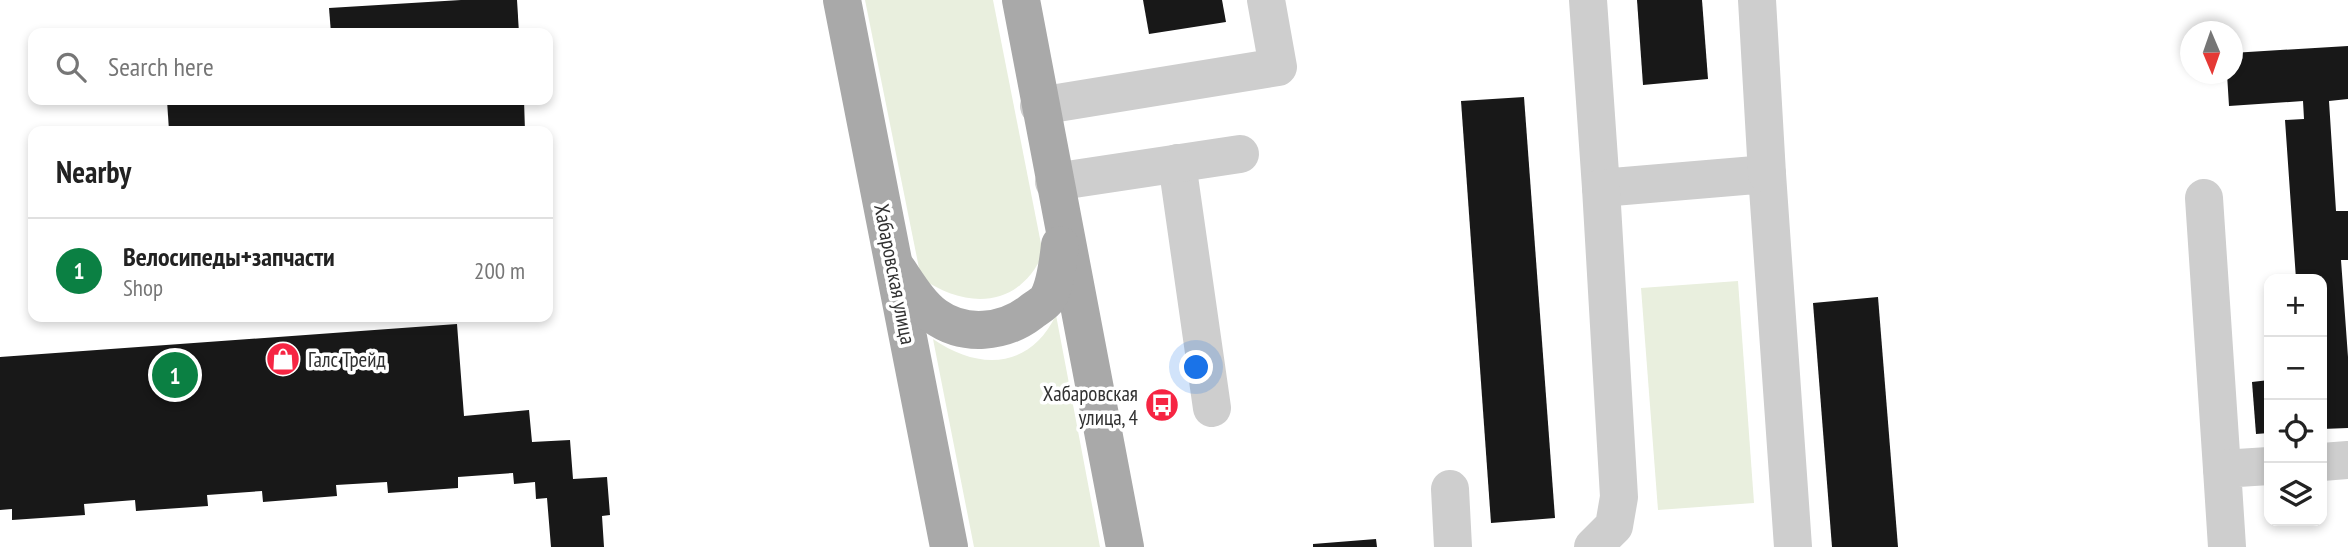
<!DOCTYPE html>
<meta charset="utf-8">
<style>
:root{--surface:#fff;--page:#f6f6f6;--text:#222;--muted:#767676;--line:#e0e0e0;--accent:#0b8043}
body{margin:0;font-family:"PT Sans Narrow",sans-serif;background:var(--page);color:var(--text)}
.controls{position:absolute;right:21px;bottom:21px;display:grid;overflow:hidden;border-radius:14px;box-shadow:0 4px 10px #0003}
.controls button{width:63px;height:63px;display:grid;place-items:center;padding:0;border:0;border-bottom:2px solid var(--line);background:var(--surface);color:var(--text);font:35px sans-serif}
.compass{position:absolute;left:2180px;top:21px;width:63px;height:63px;border-radius:50%;background:var(--surface);box-shadow:0 4px 10px #0003;rotate:178deg}
.you{position:absolute;left:1197px;top:368px;width:24px;height:24px;margin:-18px;border:5px solid #fff;border-radius:50%;background:#1a73e8;box-shadow:0 0 0 10px #1a73e833}
.badge{display:grid;place-items:center;width:46px;height:46px;border-radius:50%;background:var(--accent);color:#fff;font-size:23px;font-weight:700}
.pin{position:absolute;translate:-50% -50%;border:4px solid #fff;box-shadow:0 2px 7px #0006}
.list{margin:0;padding:0;list-style:none}
h2{display:flex;justify-content:space-between;align-items:center;height:91px;margin:0;padding:0 28px;font-size:30px}
h2 small{font-size:23px;font-weight:400;color:var(--muted)}
.list li{display:grid;grid-template-columns:46px 1fr auto;gap:21px;align-items:center;box-sizing:border-box;height:105px;padding:0 28px;border-top:2px solid var(--line)}
.list b{display:block;font-size:26px;white-space:nowrap}
.list p{margin:0;font-size:23px;white-space:nowrap;color:var(--muted)}
.list em{font-size:23px;font-style:normal;color:var(--muted)}
.icon{flex:none;width:38px;height:38px;fill:none;stroke:currentColor;stroke-width:2;stroke-linecap:round;stroke-linejoin:round}
.map{position:relative;flex:none;width:2348px;height:547px;overflow:hidden}
.search{position:absolute;background:var(--surface);box-shadow:0 4px 10px #0003;left:28px;top:28px;width:525px;height:77px;display:flex;align-items:center;gap:18px;box-sizing:border-box;padding:0 24px;border-radius:14px;color:var(--muted);font-size:26px}
.panel{position:absolute;background:var(--surface);box-shadow:0 4px 10px #0003;left:28px;top:126px;width:525px;height:196px;border-radius:14px}
.map>svg:first-child{display:block}
.green{fill:#e9efde}
.building{fill:#181818}
.lines{fill:none;stroke-linecap:round;stroke-linejoin:round}
.minor{stroke:#cecece;stroke-width:38}
.major{stroke:#a9a9a9;stroke-width:38}
.labels{text-anchor:middle;dominant-baseline:central;stroke-width:7;stroke-linejoin:round;paint-order:stroke}
.street-label{font-size:21px;fill:#313131;stroke:#fff}
.poi-label{font-size:21px;fill:#313131;stroke:#fff;text-anchor:start}
</style>
<div class="map">
<svg width="2348" height="547" viewBox="0 0 2348 547">
<rect width="100%" height="100%" fill="#fff"/>
<!-- green -->
<g class="green">
<path d="M 865,0 L 993,0 L 1043,254 C 1018,309 966,309 921,278 Z"/>
<path d="M 1738,281 L 1754,503 L 1658,510 L 1641,288 Z"/>
<path d="M 1056,315 L 1100,547 L 974,547 L 933,339 C 979,371 1030,369 1056,315 Z"/>
</g>
<!-- building -->
<g class="building">
<path d="M 461,0 L 517,0 L 519,33 L 331,33 L 329,8 Z"/>
<path d="M 1143,0 L 1222,0 L 1226,22 L 1149,34 Z"/>
<path d="M 1637,0 L 1702,0 L 1708,79 L 1643,85 Z"/>
<path d="M 2348,46 L 2348,99 L 2329,101 L 2336,211 L 2348,211 L 2348,260 L 2341,260 L 2348,357 L 2348,428 L 2322,429 L 2322,377 L 2326,377 L 2325,360 L 2322,361 L 2322,279 L 2296,279 L 2285,120 L 2304,119 L 2303,101 L 2229,106 L 2227,74 L 2232,74 L 2232,53 Z"/>
<path d="M 1524,97 L 1555,518 L 1491,523 L 1461,101 Z"/>
<path d="M 167,100 L 524,100 L 525,131 L 169,131 Z"/>
<path d="M 1878,297 L 1898,547 L 1832,547 L 1813,303 Z"/>
<path d="M 457,324 L 464,416 L 529,410 L 532,442 L 570,440 L 573,479 L 607,477 L 610,515 L 602,516 L 604,547 L 551,547 L 547,498 L 536,499 L 535,482 L 514,484 L 513,473 L 458,477 L 458,488 L 388,493 L 387,482 L 336,485 L 337,496 L 263,502 L 262,491 L 207,495 L 208,506 L 136,511 L 135,500 L 84,504 L 85,515 L 12,520 L 12,509 L 0,510 L 0,357 Z"/>
<path d="M 2269,380 L 2269,433 L 2256,434 L 2252,382 Z"/>
<path d="M 1376,539 L 1377,547 L 1313,547 L 1313,544 Z"/>
</g>
<g class="lines">
<!-- minor -->
<g class="minor">
<path d="M 1588,0 L 1601,188 L 1767,174 L 1793,547"/>
<path d="M 1757,0 L 1767,174"/>
<path d="M 1039,106 L 1278,67 L 1266,0"/>
<path d="M 1177,163 L 1212,408"/>
<path d="M 1054,182 L 1240,154"/>
<path d="M 2204,198 L 2222,469"/>
<path d="M 2322,462 L 2348,460"/>
<path d="M 1450,489 L 1453,547"/>
<path d="M 1593,547 L 1614,526 L 1619,497 L 1601,188"/>
<path d="M 2227,547 L 2222,469 L 2269,466"/>
</g>
<!-- major -->
<g class="major">
<path d="M 842,0 L 949,547"/>
<path d="M 1021,0 L 1125,547"/>
<path d="M 897,269 C 908,285 919,304 935,316 C 964,337 1004,333 1031,312 C 1036,308 1044,304 1048,298 C 1056,283 1058,262 1060,245"/>
</g>
</g>
<!-- icons -->
<defs>
<g id="shop-disc" transform="scale(1.75)"><circle r="9.5" fill="#f62543" stroke="#fff"/><path d="M-5-2.5h2.3a2.7 3.5 0 0 1 5.4 0H5L5.5 6h-11ZM-1.5-2.5h3a1.5 2.3 0 0 0-3 0Z" fill="#fff"/></g>
<g id="bus-disc" transform="scale(1.75)"><circle r="9.5" fill="#f62543" stroke="#fff"/><path d="M-5-6H5V4H4V6H2V4H-2V6H-4V4H-5ZM-3.5-4V0h7V-4ZM-3.5 1.2v1.5H-2V1.2ZM2 1.2v1.5H3.5V1.2Z" fill="#fff"/></g>
</defs>
<g fill-rule="evenodd">
<use href="#shop-disc" x="283" y="359"/>
<use href="#bus-disc" x="1162" y="405"/>
</g>
<g class="labels">
<!-- street labels -->
<g class="street-label">
<text transform="translate(895 274) rotate(79)">Хабаровская улица</text>
</g>
<!-- poi labels -->
<g class="poi-label">
<text x="308" y="359">Галс Трейд</text>
<text x="1138" y="393" text-anchor="end">Хабаровская<tspan x="1138" dy="24">улица, 4</tspan></text>
</g>
</g>
</svg>
<div class="controls">
<button>+</button>
<button>−</button>
<button><svg class="icon" aria-label="locate" viewBox="0 0 24 24"><circle cx="12" cy="12" r="6"/><path d="M12 2v4M12 18v4M2 12h4M18 12h4"/></svg></button>
<button><svg class="icon" aria-label="layers" viewBox="0 0 24 24"><path d="M12 4l9 5-9 5-9-5zM3 14l9 5 9-5"/></svg></button>
</div>
<svg class="compass" viewBox="-18 -18 36 36"><path d="M0-13l5 13h-10z" fill="#e53935"/><path d="M0 13l5-13h-10z" fill="#767676"/></svg>
<div class="you"></div>
<div class="pin badge" style="left:175px;top:375px">1</div>
<div class="search"><svg class="icon" aria-label="search" viewBox="0 0 24 24"><circle cx="10" cy="10" r="6"/><path d="M15 15l6 6"/></svg>Search here</div>
<section class="panel">
<h2>Nearby<small></small></h2>
<ul class="list">
<li><span class="badge">1</span><div><b>Велосипеды+запчасти</b><p>Shop</p></div><em>200 m</em></li>
</ul>
</section>
</div>
